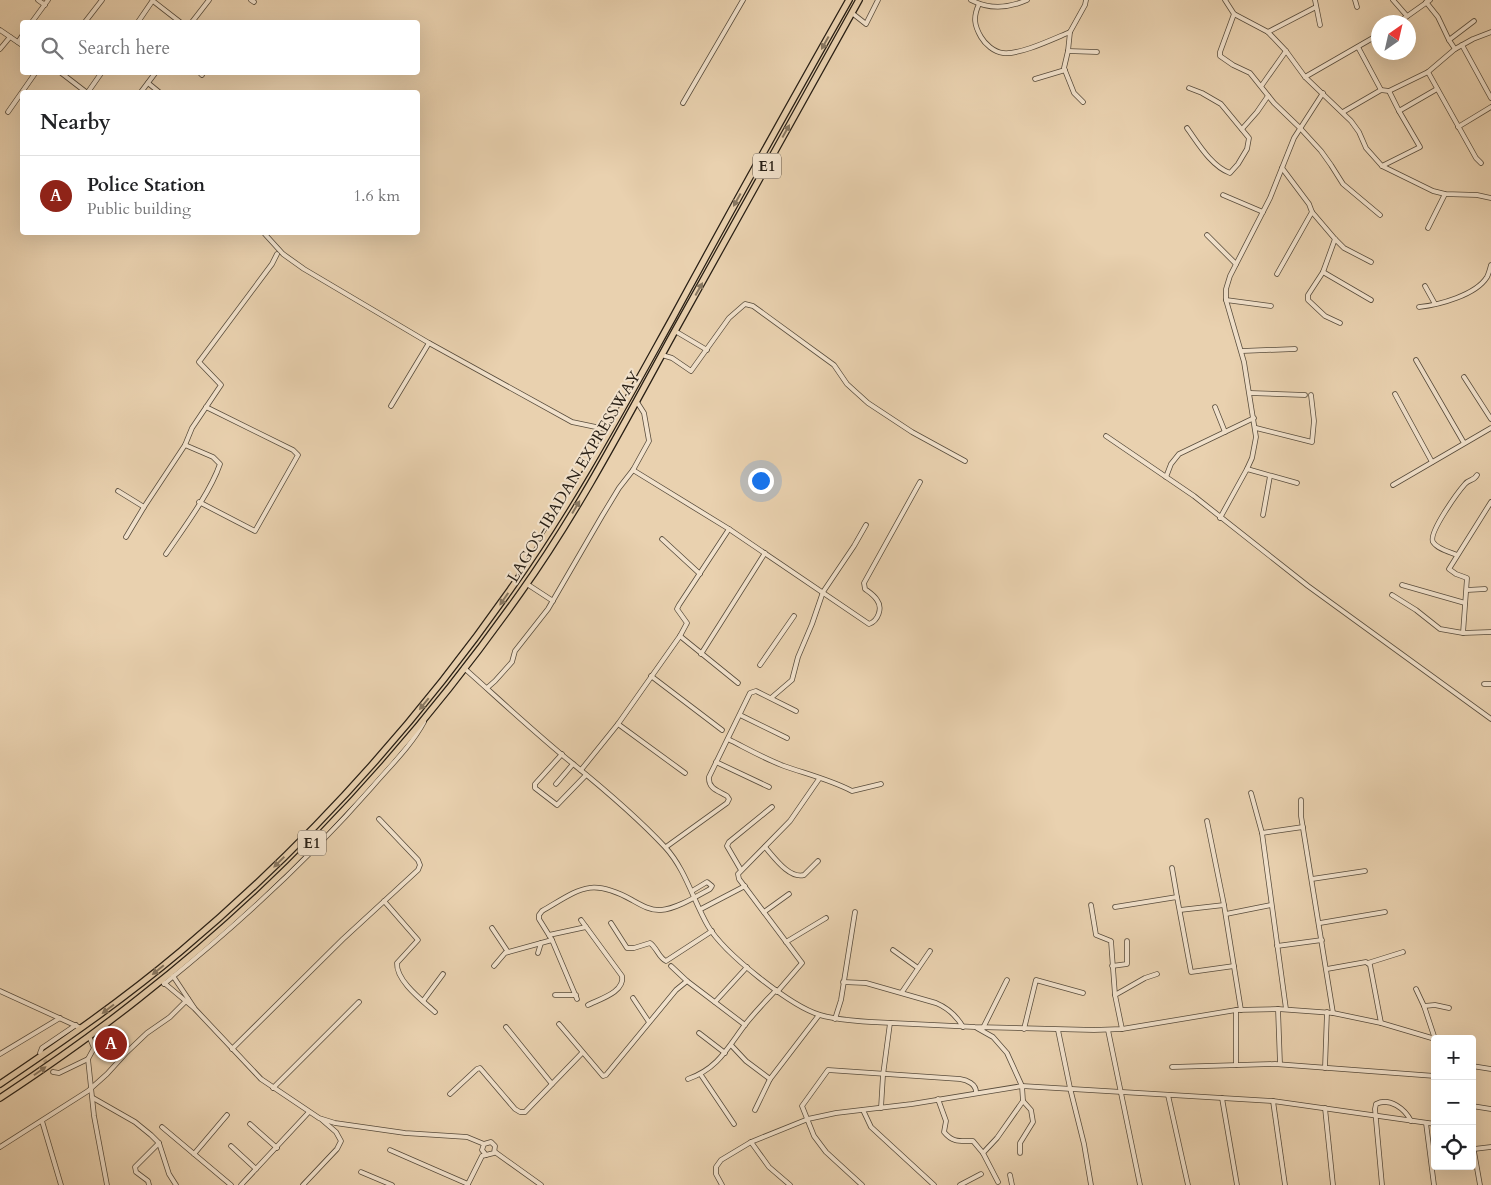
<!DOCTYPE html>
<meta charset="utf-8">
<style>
:root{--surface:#fff;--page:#f6f6f6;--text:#202124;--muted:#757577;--line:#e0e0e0;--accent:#8f2418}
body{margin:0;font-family:Cardo,serif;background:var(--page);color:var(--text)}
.controls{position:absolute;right:15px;bottom:15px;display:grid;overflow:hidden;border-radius:5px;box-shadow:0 5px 20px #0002}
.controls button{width:45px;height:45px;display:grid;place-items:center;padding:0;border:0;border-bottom:1px solid var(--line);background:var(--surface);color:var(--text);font:25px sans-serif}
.compass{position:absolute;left:1371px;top:15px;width:45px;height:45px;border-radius:50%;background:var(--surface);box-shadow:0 5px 20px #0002;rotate:34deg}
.you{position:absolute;left:760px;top:480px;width:18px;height:18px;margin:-12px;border:4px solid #fff;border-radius:50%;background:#1a73e8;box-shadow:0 0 0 8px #1a73e833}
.badge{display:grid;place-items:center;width:32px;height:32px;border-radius:50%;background:var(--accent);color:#fff;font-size:16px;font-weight:700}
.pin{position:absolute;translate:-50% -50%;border:2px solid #fff;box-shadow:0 1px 5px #0006}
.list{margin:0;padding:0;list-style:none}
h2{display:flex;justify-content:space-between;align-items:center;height:65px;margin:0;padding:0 20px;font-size:21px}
h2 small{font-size:16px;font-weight:400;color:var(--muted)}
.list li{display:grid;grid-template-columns:32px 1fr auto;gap:15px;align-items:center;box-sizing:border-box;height:80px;padding:0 20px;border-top:1px solid var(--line)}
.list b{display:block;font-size:19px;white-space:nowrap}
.list p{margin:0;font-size:16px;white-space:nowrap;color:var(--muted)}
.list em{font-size:16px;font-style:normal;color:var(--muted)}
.icon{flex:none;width:28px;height:28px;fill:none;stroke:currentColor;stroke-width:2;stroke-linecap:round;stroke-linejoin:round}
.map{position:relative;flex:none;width:1491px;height:1185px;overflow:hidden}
.search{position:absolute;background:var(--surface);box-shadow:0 5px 20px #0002;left:20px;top:20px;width:400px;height:55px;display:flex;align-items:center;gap:12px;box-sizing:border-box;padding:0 18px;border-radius:5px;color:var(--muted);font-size:19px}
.panel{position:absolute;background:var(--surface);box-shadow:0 5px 20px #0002;left:20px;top:90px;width:400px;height:145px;border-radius:5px}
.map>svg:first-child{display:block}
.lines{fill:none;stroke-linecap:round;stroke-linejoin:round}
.minor-tunnel{stroke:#c2ad90;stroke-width:4;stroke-dasharray:4 2;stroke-linecap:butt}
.minor-casing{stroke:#584c3c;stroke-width:5.5}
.highway-casing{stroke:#281f15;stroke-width:8}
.minor{stroke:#f1e1cb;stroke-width:4}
.highway{stroke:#e9d1af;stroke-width:5.5}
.oneway{fill:#887862}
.labels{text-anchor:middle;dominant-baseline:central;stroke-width:4;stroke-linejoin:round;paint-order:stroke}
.shield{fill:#f1e1cb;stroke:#64594c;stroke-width:1}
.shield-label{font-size:15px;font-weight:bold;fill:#281f15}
.street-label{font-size:16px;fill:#281f15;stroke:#f1e1cb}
</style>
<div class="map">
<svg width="1491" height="1185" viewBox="0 0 1491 1185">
<rect width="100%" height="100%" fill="#e9d1af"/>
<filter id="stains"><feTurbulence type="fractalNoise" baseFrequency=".004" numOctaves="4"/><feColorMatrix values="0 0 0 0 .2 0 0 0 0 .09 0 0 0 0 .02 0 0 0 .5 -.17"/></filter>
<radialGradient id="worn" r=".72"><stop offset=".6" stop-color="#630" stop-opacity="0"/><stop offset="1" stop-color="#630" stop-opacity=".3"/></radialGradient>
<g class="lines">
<!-- minor-tunnel -->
<path class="minor-tunnel" d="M 41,1055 L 53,1072"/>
<!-- minor casing -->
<g class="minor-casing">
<g id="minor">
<path d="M 38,0 L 45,5"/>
<path d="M 251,0 L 254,2"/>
<path d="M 971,0 C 990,10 1009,8 1027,0"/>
<path d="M 1225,0 L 1234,14 L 1268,32 L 1286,51 L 1305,77 L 1351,121 L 1359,132 L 1366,148 L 1382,166 L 1433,191 L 1445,194 L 1477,195 L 1491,198"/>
<path d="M 1315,0 L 1320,25"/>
<path d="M 1355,0 L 1357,7"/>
<path d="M 1393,0 L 1407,16"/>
<path d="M 153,1 L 180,22"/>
<path d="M 1426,2 L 1438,17 L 1449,40"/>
<path d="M 979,4 C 973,17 974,25 981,37 C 985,44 994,52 1003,53 C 1020,55 1053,39 1070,32"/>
<path d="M 852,13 L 866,24 L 878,0"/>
<path d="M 1234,14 L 1220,52 L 1220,56 L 1233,65 L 1250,73 L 1274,103 L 1300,128 L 1321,151 L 1331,165 L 1343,184 L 1380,215"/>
<path d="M 32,22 L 48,0"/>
<path d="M 85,22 L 102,0"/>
<path d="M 138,22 L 153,0"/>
<path d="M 192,22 L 209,0"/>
<path d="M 1399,22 L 1430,0"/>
<path d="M 0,30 L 22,45"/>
<path d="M 1268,32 L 1316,7"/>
<path d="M 18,42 L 22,36"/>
<path d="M 1462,45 L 1491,98"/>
<path d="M 1358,47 L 1381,90"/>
<path d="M 0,49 L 10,37"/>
<path d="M 1455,49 L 1449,40 L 1474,21"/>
<path d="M 1068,51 L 1097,52"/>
<path d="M 60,72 L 86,92"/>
<path d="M 199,72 L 202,75"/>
<path d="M 1428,72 L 1476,158 L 1481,163"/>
<path d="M 1305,77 L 1378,35"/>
<path d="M 1035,79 L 1065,70"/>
<path d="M 148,83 L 159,92"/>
<path d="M 1262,85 L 1286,51"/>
<path d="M 88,92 L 102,72"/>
<path d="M 141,92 L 156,72"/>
<path d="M 1083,102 L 1074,93 L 1064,68 L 1068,51 L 1070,32 L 1085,5 L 1086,0"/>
<path d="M 683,103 L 743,0"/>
<path d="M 1399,111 L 1437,89"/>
<path d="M 8,112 L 36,72"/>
<path d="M 1343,112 L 1381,90 L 1389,91 L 1428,72 L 1455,49 L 1473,39 L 1491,32"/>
<path d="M 1458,127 L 1491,107"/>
<path d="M 1187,128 C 1198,143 1211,166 1230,173 L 1238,164 L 1247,149 L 1249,138 L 1221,104 L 1202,93 L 1189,88"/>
<path d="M 1242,129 L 1257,112 L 1268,96"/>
<path d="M 1382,166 L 1420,147 L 1399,111 L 1389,91"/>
<path d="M 1282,168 L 1309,204 L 1312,212 L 1335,239 L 1344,248 L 1371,262"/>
<path d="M 1223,195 L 1263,212"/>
<path d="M 1428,228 L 1445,194"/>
<path d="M 263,232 L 283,254 L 304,269 L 429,343 L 572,422 L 610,430"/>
<path d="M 1207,235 L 1236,264"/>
<path d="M 1335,239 L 1323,272 L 1308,295 L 1308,300 L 1325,316 L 1340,323"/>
<path d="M 1323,272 L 1371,300"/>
<path d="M 1277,274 L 1312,212"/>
<path d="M 1425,286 L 1435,304"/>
<path d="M 1226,300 L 1271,306"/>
<path d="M 1419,307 C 1439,305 1476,295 1487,277 C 1489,273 1490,269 1491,265"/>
<path d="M 675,331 L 707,350"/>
<path d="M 1242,351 L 1295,349"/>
<path d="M 662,355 L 672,358 L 691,371 L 729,318 L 745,304 L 753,306 L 834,365 L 847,384 L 868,403 L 912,432 L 965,461"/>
<path d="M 1416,360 L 1464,443"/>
<path d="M 1464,377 L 1491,419"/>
<path d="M 1250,393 L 1305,395"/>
<path d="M 1395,394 L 1432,462"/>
<path d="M 391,406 L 429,343"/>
<path d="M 1215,407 L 1225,432"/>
<path d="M 1256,428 L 1312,442 L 1314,421 L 1311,395"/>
<path d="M 1106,436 L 1194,496 L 1308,586 L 1491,719"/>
<path d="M 1247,469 L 1297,483"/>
<path d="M 633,470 L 729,529 L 869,624 C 878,621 883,608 877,600 C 874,595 869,592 865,589 L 864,583 L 920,482"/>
<path d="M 1166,477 L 1171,464 L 1179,454 L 1254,418"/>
<path d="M 1393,485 L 1491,428"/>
<path d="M 118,491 L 144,507"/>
<path d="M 199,502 L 255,531 L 298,455 L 293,450 L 206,407"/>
<path d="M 1263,515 L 1270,476"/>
<path d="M 1220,518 L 1247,469 L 1252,458 L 1256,437 L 1244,362 L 1226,300 L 1226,289 L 1230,276 L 1270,198 L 1294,138 L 1323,93"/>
<path d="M 126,537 L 144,507 L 185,445 L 192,428 L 221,385 L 199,362 L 272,264 L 277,254"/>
<path d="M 662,539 L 700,574"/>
<path d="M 166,554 C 183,529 210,493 220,464 L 213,457 L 185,445"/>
<path d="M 1457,555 C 1450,552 1437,549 1433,542 C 1428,533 1458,492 1465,484 C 1469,479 1474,481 1477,475"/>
<path d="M 527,584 L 553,601"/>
<path d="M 1402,585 L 1465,603"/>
<path d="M 1467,590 L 1485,589"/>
<path d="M 1392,595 L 1416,610 L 1440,629 L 1463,633 L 1491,632"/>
<path d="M 1463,633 L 1467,578 L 1456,574 L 1449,569 L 1491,502"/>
<path d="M 680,636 L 738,683"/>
<path d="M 701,654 L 765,553"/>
<path d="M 760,665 L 794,616"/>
<path d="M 464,668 C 500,700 535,733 572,763 C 604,789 637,817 665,847 C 686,870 693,900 708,926 C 724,953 790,1006 820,1015 C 837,1020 855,1021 872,1022 L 975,1027 L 1094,1030 L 1122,1029 L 1236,1010 L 1278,1009 L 1333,1013 L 1381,1023 L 1435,1039"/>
<path d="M 651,676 L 722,730"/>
<path d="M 1484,684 L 1491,684"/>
<path d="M 487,688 L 495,681 L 512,662 L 515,651 L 548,609 L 602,516 L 619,488 L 633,470 L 649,441 L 644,413 L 637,402"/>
<path d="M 771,698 L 792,680 L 798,657 L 812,624 L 823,592 L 854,546 L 866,525"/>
<path d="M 740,715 L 787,738"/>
<path d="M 618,724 L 685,773"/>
<path d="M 728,739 C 746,748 765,759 784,766 C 807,774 831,780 852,791 L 881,784"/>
<path d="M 562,754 L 535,784 L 535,788 L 557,805 L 586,775"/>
<path d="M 716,762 L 769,787"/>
<path d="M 581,770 L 618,724 L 680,636 L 687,623 L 677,609 L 679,605 L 729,529"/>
<path d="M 556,784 L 573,764"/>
<path d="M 1251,793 L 1262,833 L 1286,1009"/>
<path d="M 1301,800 L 1301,816 L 1333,1013"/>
<path d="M 1207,821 L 1224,905 L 1241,1010"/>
<path d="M 1262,833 L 1303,827"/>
<path d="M 666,847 L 727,803 L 729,799 L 727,796 C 719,791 708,789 709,777 L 750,693 L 756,691 L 796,711"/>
<path d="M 765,847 C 774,857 789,879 804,875 L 818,861"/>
<path d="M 1172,868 L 1177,897"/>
<path d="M 741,870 L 727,846 L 729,842 L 772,807"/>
<path d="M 1312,879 L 1365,871"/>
<path d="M 384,901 L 418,940 L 397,963 C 396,981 423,1001 435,1012"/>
<path d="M 1091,905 L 1096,935 L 1111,941 L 1115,995"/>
<path d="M 1115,907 L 1177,897 L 1191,972 L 1234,966"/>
<path d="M 701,909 L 745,886"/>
<path d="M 1180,910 L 1224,905"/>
<path d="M 764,912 L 789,894"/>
<path d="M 1226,914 L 1271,905"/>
<path d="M 581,920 L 622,976 C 625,992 600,999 588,1005"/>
<path d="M 611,923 L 627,948 L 634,948 L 650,943 C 657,948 659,958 666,961 L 712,931"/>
<path d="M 1320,923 L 1385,912"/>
<path d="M 492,928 L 508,952"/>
<path d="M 549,935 L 586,927"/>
<path d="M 786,942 L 826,918"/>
<path d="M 1277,946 L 1322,940"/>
<path d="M 893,950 L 918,968"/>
<path d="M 538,953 L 541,943"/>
<path d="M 1368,963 L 1403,952"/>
<path d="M 494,966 L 505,953 L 552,940"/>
<path d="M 671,966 L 687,981"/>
<path d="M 1112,966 L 1127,964 L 1127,941"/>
<path d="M 1327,969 L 1366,962 L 1370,965 L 1381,1023"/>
<path d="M 173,976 L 195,1009 L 261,1079 L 319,1118 L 335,1123 L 405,1133 L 467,1137 L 484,1144 L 491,1142 L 495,1146 L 494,1153 L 486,1155 L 482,1150 L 484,1144"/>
<path d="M 163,982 L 194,1008"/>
<path d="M 843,982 L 866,983 L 936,1003 C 948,1008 956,1015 963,1027"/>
<path d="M 164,984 C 237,925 310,858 372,787 C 390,766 411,746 424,722"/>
<path d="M 1416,989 L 1424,1006 L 1435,1039"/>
<path d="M 0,991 L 81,1028"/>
<path d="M 777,992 L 802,963 L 739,879 L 738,874 L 790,821 L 819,779"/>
<path d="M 902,992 L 930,951"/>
<path d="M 555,995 L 576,995"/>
<path d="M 633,998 L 649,1022"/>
<path d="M 577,999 L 552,940 L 539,919 L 539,915 L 542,911 C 580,889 590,877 632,900 C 641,905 651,911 661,910 C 676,909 697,896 710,889 L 712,886 L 707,882 L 692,891"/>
<path d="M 423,1001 L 443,974"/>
<path d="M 715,1002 L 747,967"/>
<path d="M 1424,1006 L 1435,1005 L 1449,1008"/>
<path d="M 1278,1009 L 1280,1064"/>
<path d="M 835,1019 L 841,1000 L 855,912"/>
<path d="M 559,1024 L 603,1076 L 606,1075 L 676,990 L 687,981 L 745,1025"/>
<path d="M 506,1027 L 552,1084"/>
<path d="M 977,1028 L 993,1037 L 1007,1053 L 1022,1086 L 1023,1101 L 1031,1110 L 1033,1122 L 1020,1143 L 1020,1153"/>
<path d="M 983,1028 L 1007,980"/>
<path d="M 1024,1029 L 1036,980 L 1083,993"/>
<path d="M 1122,1029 L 1115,995 L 1145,978 L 1157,974"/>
<path d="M 1058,1030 L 1070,1088 L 1084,1144 L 1091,1185"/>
<path d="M 1108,1030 L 1140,1185"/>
<path d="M 699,1033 L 725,1053"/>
<path d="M 89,1036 L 94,1048 L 88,1059 L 94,1116 L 107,1185"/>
<path d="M 731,1045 L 746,1061 L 770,1079"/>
<path d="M 232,1049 L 343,939 L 418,870 L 420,865 L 418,860 L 379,819"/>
<path d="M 40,1053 L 42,1048 L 76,1025"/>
<path d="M 0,1054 L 60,1018"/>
<path d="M 1236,1065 L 1236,1010"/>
<path d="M 1472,1066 L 1491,1069"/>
<path d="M 1172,1067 L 1275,1064 L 1435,1076"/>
<path d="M 1325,1068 L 1327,1012"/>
<path d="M 53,1072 L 59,1073 L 88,1059"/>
<path d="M 701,1075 L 734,1124"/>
<path d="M 688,1079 C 717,1069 727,1049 744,1026 C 754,1013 765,1002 776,990"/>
<path d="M 273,1088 L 359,1002"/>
<path d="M 450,1094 L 477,1069 L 480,1068 L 515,1109 L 520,1112 L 525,1112 L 582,1053"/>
<path d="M 1168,1095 L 1188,1185"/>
<path d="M 93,1098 L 135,1122 L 151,1135 L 159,1143 L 169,1174 L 176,1185"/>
<path d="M 1222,1098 L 1237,1185"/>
<path d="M 938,1099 L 946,1121 L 944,1132 C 953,1143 960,1141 973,1141 L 983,1153"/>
<path d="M 1273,1101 L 1285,1185"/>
<path d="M 1472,1106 L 1491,1109"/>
<path d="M 881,1108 L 883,1075 L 890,1023"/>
<path d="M 1325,1108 L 1333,1185"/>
<path d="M 755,1110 L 770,1079 L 819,1015"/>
<path d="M 863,1110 L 871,1127 L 934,1185"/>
<path d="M 42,1121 L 61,1185"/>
<path d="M 1426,1123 L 1434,1185"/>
<path d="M 250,1124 L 277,1148"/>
<path d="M 162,1127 L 231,1185"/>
<path d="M 1472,1140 L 1480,1185"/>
<path d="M 751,1142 L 769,1167 L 790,1185"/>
<path d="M 231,1146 L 256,1169"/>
<path d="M 0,1147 L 88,1091 L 107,1074 L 127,1052 L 147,1033 L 170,1017 L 188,999"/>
<path d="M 1474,1149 L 1491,1147"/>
<path d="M 390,1150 L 468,1184"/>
<path d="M 495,1152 L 541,1185"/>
<path d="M 194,1154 L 227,1115"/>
<path d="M 361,1172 L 392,1185"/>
<path d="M 1010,1175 L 1012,1185"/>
<path d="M 998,1182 L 983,1153 L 997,1138 L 1023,1101"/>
<path d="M 468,1184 L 482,1156 L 486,1155"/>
<path d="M 149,1185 L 148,1181 L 136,1172 L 135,1167 L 159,1143"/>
<path d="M 241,1185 L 309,1112"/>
<path d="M 303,1185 L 337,1149 L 341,1141 L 336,1132 L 321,1119"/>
<path d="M 722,1185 L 716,1174 L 716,1167 L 721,1160 L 751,1142 L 808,1119 L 836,1113 L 912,1104 L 1022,1086 L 1273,1101 L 1435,1124"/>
<path d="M 862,1185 L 826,1152 L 814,1136 L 802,1106 L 828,1070 L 960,1079 C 967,1080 976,1084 976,1092"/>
<path d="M 960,1185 L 981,1174"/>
<path d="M 1382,1185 L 1375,1109 L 1376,1104 C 1390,1097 1405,1109 1411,1121"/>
</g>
</g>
<!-- highway casing -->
<g class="highway-casing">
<g id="highway">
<path d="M 0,1084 C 62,1042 123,1000 181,951 C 306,846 416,724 510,590 C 571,504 621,411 672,319 C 730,212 789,106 849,0"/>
<path d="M 0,1098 C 47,1067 94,1034 138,999 C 285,884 414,744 521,592 C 580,509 627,418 676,329 C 737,219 799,110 859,0"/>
</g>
</g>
<!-- minor -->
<use href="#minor" class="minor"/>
<!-- highway -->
<use href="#highway" class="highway"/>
</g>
<!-- one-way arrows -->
<defs><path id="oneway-solid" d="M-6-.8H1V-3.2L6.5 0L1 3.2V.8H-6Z" transform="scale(1.25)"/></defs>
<g class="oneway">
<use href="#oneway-solid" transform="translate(825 43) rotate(119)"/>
<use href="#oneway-solid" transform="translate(786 131) rotate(-61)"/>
<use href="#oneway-solid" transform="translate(737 200) rotate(119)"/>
<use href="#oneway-solid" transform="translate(699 289) rotate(-61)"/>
<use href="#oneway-solid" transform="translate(576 507) rotate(-59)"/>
<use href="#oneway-solid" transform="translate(504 599) rotate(125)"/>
<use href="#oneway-solid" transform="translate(424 704) rotate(129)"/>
<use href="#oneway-solid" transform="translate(279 862) rotate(136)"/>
<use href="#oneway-solid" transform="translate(158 970) rotate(141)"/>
<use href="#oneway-solid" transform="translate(108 1009) rotate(143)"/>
<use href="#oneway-solid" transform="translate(40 1071) rotate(-35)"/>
</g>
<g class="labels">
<!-- shield labels -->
<g class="shield">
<rect x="753" y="153.5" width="28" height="25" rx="4"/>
<rect x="298" y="830.5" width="28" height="25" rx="4"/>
</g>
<g class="shield-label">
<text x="767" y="166">E1</text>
<text x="312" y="843">E1</text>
</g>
<!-- street labels -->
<g class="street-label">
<text transform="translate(574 477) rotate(-59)">LAGOS-IBADAN EXPRESSWAY</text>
</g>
</g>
<rect width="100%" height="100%" filter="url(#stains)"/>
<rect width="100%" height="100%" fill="url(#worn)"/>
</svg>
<div class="controls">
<button>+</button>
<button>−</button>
<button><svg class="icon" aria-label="locate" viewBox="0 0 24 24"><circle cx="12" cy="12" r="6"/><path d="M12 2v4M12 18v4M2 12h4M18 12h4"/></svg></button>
</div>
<svg class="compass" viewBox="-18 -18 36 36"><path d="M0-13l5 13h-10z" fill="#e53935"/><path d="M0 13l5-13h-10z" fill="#757577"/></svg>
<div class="you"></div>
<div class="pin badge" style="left:111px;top:1044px">A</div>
<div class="search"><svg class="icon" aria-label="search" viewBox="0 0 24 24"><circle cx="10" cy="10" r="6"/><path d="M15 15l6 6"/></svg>Search here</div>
<section class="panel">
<h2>Nearby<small></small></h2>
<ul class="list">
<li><span class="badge">A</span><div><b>Police Station</b><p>Public building</p></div><em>1.6 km</em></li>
</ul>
</section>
</div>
